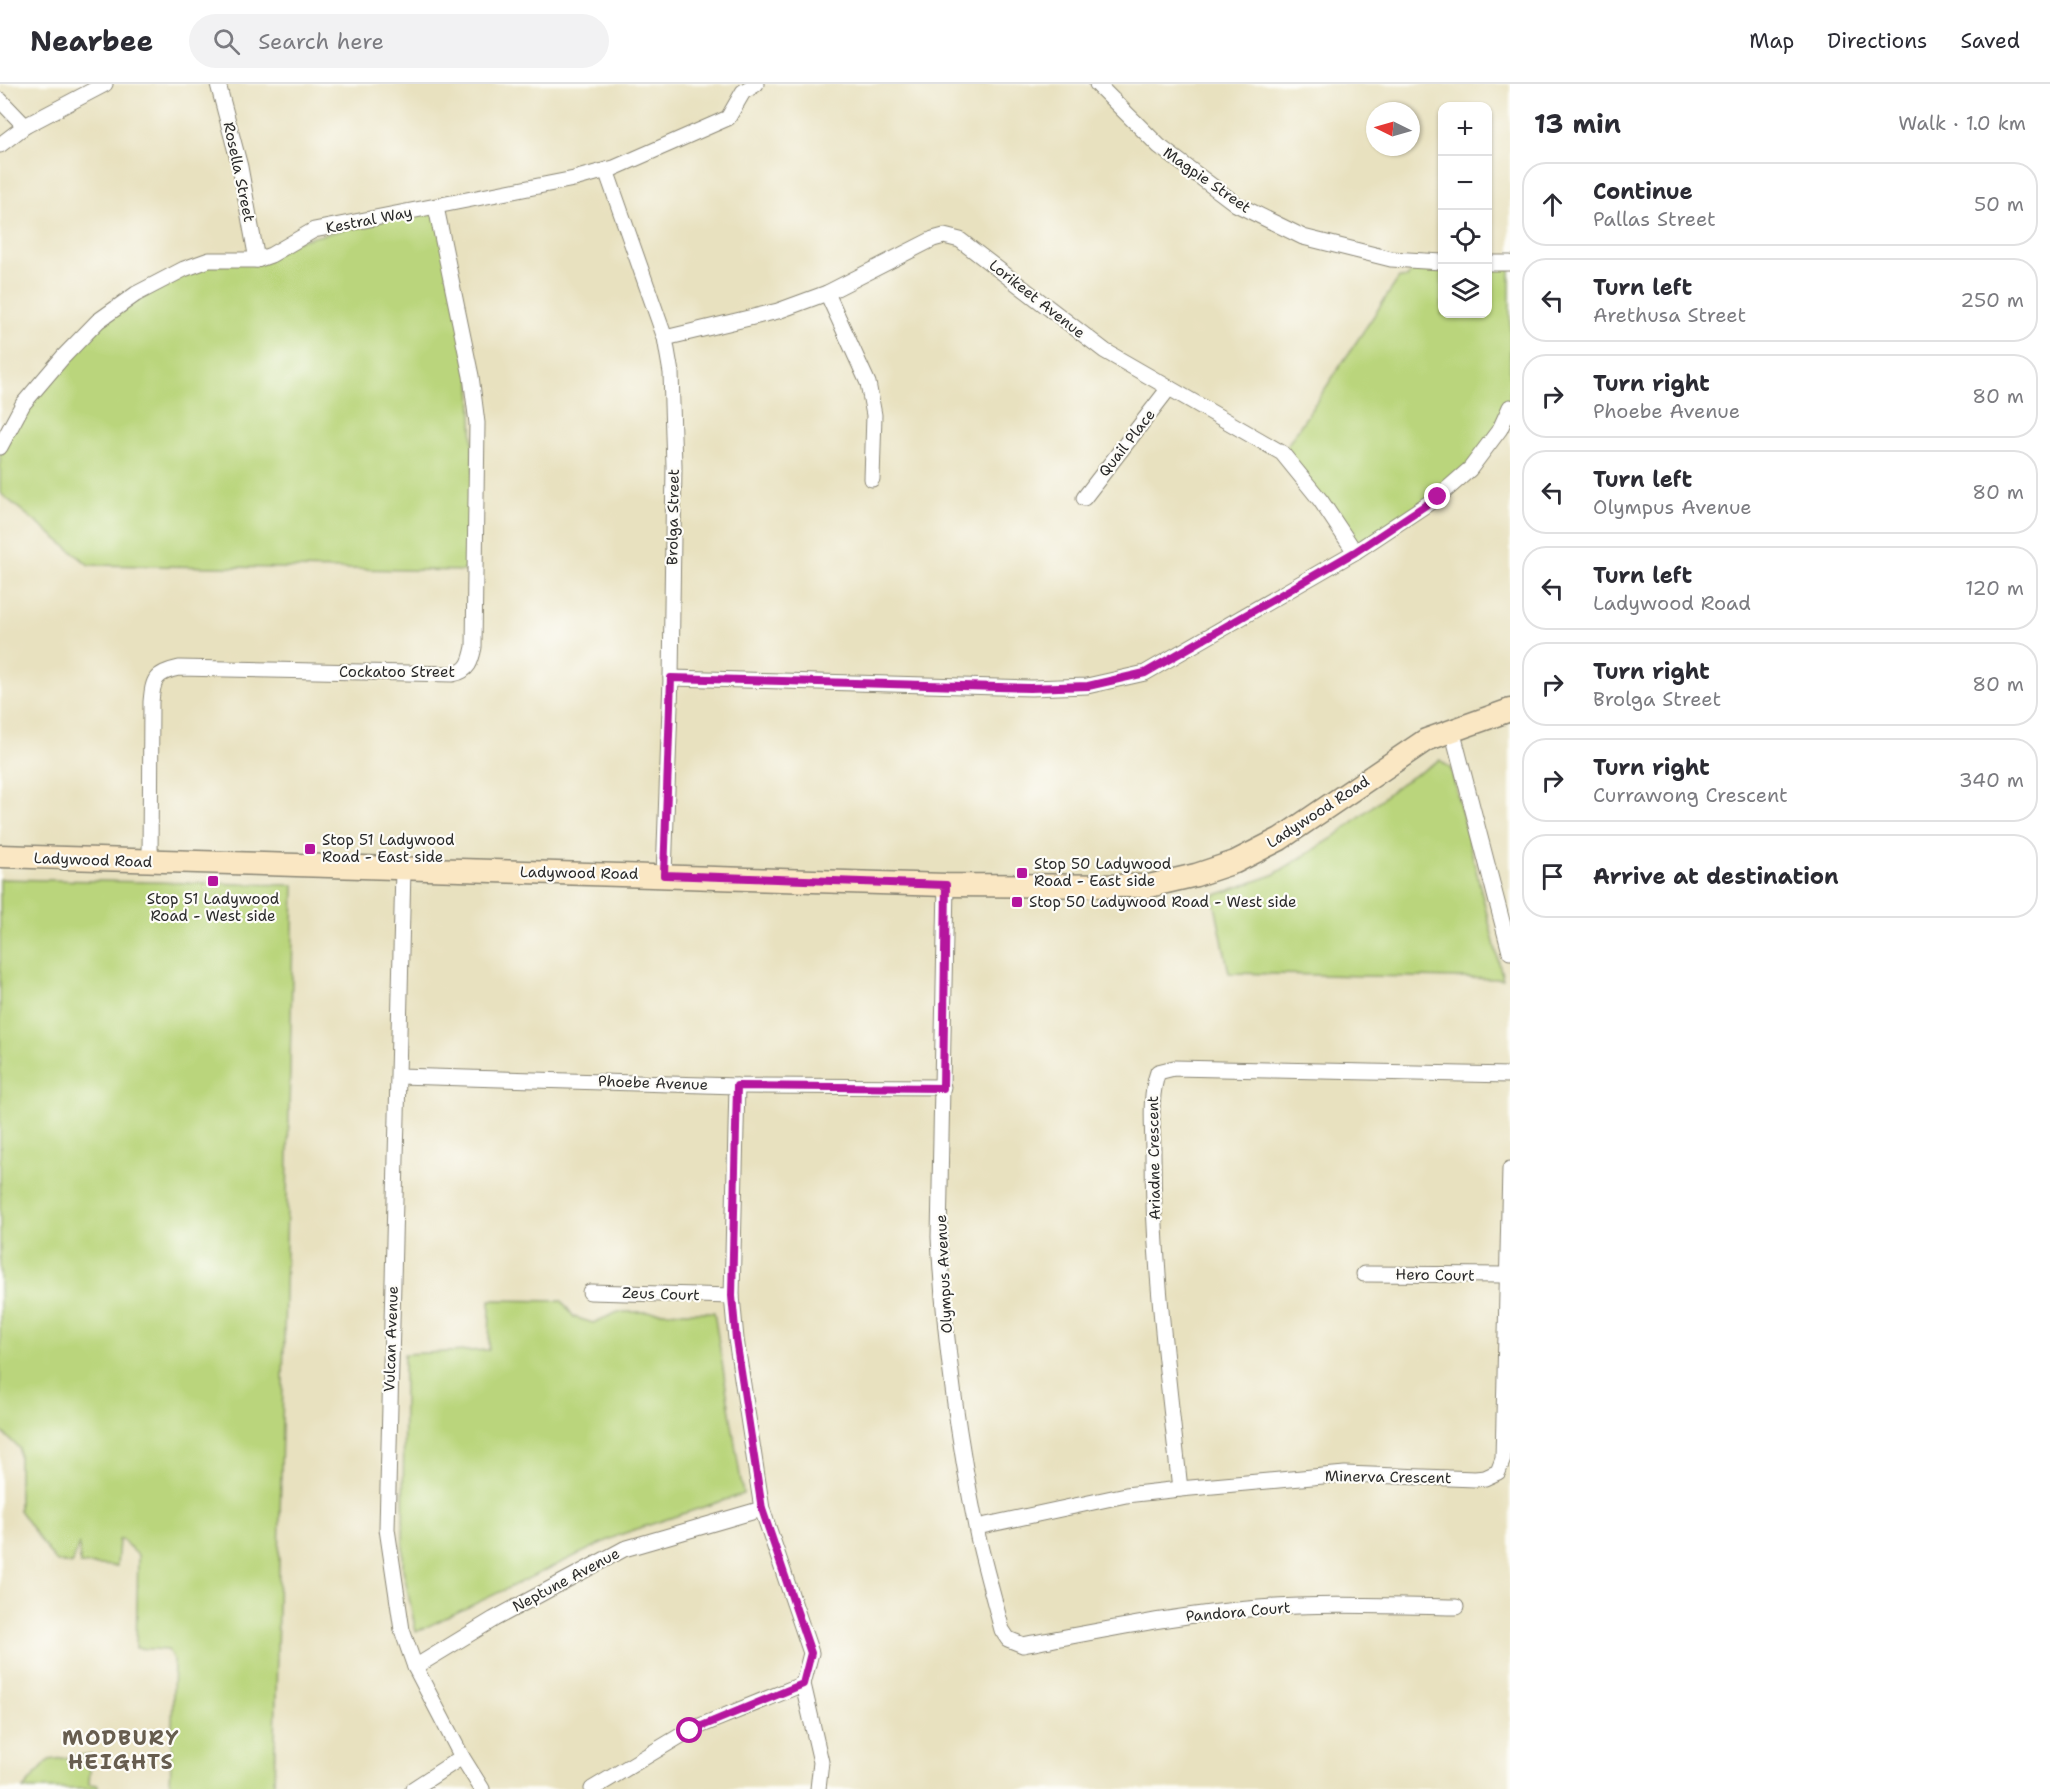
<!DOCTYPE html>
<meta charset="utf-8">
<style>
:root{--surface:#fff;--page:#f2f2f3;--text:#2b2b33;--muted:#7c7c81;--line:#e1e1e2}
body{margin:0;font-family:"Shantell Sans",sans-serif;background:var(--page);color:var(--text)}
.controls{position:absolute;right:18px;top:18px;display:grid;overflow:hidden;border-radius:12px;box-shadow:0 2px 4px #0004}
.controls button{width:54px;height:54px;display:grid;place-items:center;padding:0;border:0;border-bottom:2px solid var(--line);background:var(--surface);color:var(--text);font:30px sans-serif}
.compass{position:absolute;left:1366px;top:18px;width:54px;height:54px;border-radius:50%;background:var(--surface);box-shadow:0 2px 4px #0004;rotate:275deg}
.stop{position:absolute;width:18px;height:18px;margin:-14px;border:4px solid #b5179e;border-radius:50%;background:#fff}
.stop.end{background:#b5179e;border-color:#fff;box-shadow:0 2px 6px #0008}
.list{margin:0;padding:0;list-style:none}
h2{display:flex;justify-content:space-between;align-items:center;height:78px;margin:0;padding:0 24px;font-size:26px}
h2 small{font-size:20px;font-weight:400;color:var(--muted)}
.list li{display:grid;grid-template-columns:39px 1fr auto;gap:18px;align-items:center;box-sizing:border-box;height:84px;margin:0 12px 12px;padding:0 12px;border:2px solid var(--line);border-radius:24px}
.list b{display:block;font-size:22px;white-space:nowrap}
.list p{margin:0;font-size:20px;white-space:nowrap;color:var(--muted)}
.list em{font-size:20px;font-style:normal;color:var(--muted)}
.icon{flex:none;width:33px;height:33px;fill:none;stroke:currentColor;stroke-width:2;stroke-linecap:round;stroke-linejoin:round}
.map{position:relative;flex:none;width:1510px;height:1705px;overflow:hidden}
header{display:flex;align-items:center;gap:36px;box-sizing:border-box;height:84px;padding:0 30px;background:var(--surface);border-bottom:2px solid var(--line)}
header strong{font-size:28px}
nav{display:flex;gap:33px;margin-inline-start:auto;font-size:21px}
.search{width:420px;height:54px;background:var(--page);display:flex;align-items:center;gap:15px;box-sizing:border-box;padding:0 21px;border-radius:33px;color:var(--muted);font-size:22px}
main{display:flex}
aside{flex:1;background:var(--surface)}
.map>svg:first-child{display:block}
.green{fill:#bad57b;stroke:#728053;stroke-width:1.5}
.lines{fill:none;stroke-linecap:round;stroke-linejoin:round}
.street-casing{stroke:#8a8675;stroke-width:17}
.secondary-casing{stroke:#8a8675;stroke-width:25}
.street{stroke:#fff;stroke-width:15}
.secondary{stroke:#fae7c3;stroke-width:22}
.route{stroke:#b5179e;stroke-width:8}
.poi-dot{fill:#b5179e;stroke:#fdfcf7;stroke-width:2}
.labels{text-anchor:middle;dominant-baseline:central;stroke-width:4.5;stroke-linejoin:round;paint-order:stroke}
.street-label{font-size:15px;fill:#2b2b2b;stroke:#fdfcf7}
.poi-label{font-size:15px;fill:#2b2b2b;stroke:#fdfcf7;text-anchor:start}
.district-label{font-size:21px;font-weight:bold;letter-spacing:1.5px;fill:#675d4f;stroke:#fdfcf7}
</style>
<header>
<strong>Nearbee</strong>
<div class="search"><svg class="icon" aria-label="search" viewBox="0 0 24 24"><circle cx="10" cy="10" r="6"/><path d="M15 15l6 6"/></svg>Search here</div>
<nav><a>Map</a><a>Directions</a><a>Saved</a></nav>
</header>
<main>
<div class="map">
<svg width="1510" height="1705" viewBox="0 0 1510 1705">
<rect width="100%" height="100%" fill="#fdfcf7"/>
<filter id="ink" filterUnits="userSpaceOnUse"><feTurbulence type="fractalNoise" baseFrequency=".0167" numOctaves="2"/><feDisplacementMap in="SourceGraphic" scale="12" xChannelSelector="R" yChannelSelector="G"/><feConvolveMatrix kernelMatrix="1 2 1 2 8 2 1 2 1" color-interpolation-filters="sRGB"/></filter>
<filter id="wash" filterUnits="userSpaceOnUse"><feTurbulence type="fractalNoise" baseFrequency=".008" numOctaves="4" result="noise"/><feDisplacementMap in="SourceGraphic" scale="24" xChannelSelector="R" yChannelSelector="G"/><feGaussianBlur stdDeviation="1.35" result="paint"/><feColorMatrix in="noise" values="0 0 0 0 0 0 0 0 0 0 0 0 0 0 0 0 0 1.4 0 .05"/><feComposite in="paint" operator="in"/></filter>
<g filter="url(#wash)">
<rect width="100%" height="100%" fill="#e8e1bf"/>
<!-- green -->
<g class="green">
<path d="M 436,123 L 471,292 L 476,487 L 89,481 L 0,409 L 0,363 L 23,320 L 98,237 L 184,185 L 240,177 L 289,159 Z"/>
<path d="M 1419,177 L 1442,178 L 1442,230 L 1488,230 L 1488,179 L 1510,179 L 1510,323 L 1470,385 L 1355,468 L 1282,369 L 1399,194 L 1407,194 Z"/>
<path d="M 1440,676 L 1451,685 L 1503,895 L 1229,889 L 1213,812 L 1273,791 L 1333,754 L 1400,700 Z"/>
<path d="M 0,795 L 294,801 L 274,1705 L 170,1705 L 174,1577 L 168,1566 L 136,1564 L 138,1471 L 122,1456 L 119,1456 L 117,1482 L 80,1480 L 79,1459 L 72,1480 L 56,1478 L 19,1426 L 19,1364 L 0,1346 Z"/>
<path d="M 490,1216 L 562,1217 L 574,1233 L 593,1239 L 618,1228 L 714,1228 L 743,1410 L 619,1451 L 416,1548 L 403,1485 L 404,1270 L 489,1266 Z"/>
<path d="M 91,1670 L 89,1700 L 98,1701 L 98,1705 L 23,1705 L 49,1676 Z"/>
</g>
</g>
<g filter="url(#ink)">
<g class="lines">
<!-- street casing -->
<g class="street-casing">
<g id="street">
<path d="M 218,0 L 240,83 L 257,176"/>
<path d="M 1097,0 L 1159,62 L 1236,120 L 1303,153 L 1391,175 L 1442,178"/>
<path d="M 0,16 L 25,42"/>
<path d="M 0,61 L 25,42 L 105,0"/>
<path d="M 606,86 L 665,254 L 671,289 L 674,382 L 671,594 L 664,791"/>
<path d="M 1488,179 L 1510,179"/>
<path d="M 827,209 L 868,299 L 874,331 L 872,395"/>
<path d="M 665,254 L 778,227 L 827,209 L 933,155 L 944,152 L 960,156 L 1105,267 L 1282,369 L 1321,417 L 1355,468"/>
<path d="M 0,363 L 23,320 L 63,273 L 98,237 L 136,210 L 184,185 L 209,176 L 257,176 L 271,171 L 314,146 L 574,95 L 614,84 L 728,34 L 743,8 L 756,0"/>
<path d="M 1084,414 L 1169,304"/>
<path d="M 671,594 L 1031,604 L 1087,602 L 1145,589 L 1355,468 L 1438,413 L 1470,385 L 1500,345 L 1510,323"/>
<path d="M 1452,646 L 1510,868"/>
<path d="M 150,778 L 151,618 C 153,595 155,589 179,584 L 453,590 C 469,587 471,577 474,563 L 477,339 L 471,292 L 436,123"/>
<path d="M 403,785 L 387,1445 L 402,1546 L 415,1583 L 462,1673 L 482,1705"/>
<path d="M 946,801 L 939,1153 C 944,1254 958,1355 978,1453 C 985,1484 994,1515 1002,1546 L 1008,1555 L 1023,1561 C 1101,1547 1179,1530 1259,1524 C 1324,1519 1391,1522 1456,1523"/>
<path d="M 399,992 L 737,1002 L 943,1003"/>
<path d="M 737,1002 L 732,1212 L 736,1255 L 762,1425 L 811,1569 L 803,1600 L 821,1678 L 818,1705"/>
<path d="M 1364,1190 L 1507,1191"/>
<path d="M 590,1208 L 732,1212"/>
<path d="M 1180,1405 C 1168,1293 1153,1181 1153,1069 C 1153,1042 1149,1013 1158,988 L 1174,984 L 1510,991"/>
<path d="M 977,1443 L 1126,1411 L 1180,1405 L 1345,1390 L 1475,1395 L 1485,1394 L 1498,1388 L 1503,1375 L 1510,1085"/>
<path d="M 415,1583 L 494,1535 L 624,1465 L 762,1425"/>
<path d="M 413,1705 L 462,1673"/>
<path d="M 592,1705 L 690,1646 L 803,1600"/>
</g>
</g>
<!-- secondary casing -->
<g class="secondary-casing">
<path id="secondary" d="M 0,772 L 946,801 L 1149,802 L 1196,791 L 1235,778 L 1280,755 L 1426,656 L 1510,626"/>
</g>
<!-- street -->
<use href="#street" class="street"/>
<!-- secondary -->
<use href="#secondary" class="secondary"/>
</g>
</g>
<g class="lines" filter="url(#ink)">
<!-- route -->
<path class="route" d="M 690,1647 L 803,1600 L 811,1569 L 762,1425 L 736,1255 L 732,1212 L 737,1002 L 943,1004 L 946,801 L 664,791 L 671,594 L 1030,604 L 1088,602 L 1145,589 L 1355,468 L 1438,413"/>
</g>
<!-- markers -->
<g class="poi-dot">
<rect x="304" y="759" width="12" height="12" rx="3"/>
<rect x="1016" y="783" width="12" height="12" rx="3"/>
<rect x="207" y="791" width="12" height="12" rx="3"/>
<rect x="1011" y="812" width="12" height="12" rx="3"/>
</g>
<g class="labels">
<!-- street labels -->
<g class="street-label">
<text transform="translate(239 88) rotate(78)">Rosella Street</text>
<text transform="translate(1207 96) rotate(35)">Magpie Street</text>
<text transform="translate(369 136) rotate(-11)">Kestral Way</text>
<text transform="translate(1037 215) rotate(38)">Lorikeet Avenue</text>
<text transform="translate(1127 359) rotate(-52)">Quail Place</text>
<text transform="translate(673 433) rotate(-89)">Brolga Street</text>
<text x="397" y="588">Cockatoo Street</text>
<text transform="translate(1318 728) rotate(-33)">Ladywood Road</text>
<text transform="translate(93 776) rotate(2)">Ladywood Road</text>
<text transform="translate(579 789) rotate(1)">Ladywood Road</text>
<text transform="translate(653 999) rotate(2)">Phoebe Avenue</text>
<text transform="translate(1154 1074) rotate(-91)">Ariadne Crescent</text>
<text transform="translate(944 1190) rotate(-93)">Olympus Avenue</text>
<text transform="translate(1435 1191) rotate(1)">Hero Court</text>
<text transform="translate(661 1210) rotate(2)">Zeus Court</text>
<text transform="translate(391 1255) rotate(-88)">Vulcan Avenue</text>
<text transform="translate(1388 1393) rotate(1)">Minerva Crescent</text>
<text transform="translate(566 1496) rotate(-28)">Neptune Avenue</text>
<text transform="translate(1238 1528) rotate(-5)">Pandora Court</text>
</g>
<!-- poi labels -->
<g class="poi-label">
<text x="322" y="756">Stop 51 Ladywood<tspan x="322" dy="17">Road - East side</tspan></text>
<text x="1034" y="780">Stop 50 Ladywood<tspan x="1034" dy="17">Road - East side</tspan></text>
<text x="213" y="815" text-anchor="middle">Stop 51 Ladywood<tspan x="213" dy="17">Road - West side</tspan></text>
<text x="1029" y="818">Stop 50 Ladywood Road - West side</text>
</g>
<!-- district labels -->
<g class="district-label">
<text x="121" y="1654">MODBURY<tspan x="121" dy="24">HEIGHTS</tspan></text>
</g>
</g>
</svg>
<div class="controls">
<button>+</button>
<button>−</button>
<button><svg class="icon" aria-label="locate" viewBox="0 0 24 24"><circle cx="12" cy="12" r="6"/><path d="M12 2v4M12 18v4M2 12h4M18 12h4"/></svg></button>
<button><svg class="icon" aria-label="layers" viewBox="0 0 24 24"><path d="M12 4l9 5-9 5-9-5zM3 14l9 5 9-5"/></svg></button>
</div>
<svg class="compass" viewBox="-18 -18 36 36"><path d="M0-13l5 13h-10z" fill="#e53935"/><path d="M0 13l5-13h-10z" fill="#7c7c81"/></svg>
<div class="stop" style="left:690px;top:1647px"></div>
<div class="stop end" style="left:1438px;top:413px"></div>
</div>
<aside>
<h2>13 min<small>Walk · 1.0 km</small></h2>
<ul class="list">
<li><svg class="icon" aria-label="ahead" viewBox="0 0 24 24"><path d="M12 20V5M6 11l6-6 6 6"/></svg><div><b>Continue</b><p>Pallas Street</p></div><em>50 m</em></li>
<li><svg class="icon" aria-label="left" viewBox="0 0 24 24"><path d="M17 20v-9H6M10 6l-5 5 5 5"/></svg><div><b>Turn left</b><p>Arethusa Street</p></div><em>250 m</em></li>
<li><svg class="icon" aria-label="right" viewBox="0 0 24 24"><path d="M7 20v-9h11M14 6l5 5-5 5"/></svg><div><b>Turn right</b><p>Phoebe Avenue</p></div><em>80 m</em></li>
<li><svg class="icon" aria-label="left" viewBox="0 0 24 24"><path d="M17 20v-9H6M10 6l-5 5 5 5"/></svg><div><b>Turn left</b><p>Olympus Avenue</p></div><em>80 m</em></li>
<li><svg class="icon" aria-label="left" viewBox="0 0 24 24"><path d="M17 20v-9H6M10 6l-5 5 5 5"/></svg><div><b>Turn left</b><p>Ladywood Road</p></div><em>120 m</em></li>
<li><svg class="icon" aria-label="right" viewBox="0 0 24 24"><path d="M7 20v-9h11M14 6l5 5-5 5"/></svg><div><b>Turn right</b><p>Brolga Street</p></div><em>80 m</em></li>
<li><svg class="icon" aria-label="right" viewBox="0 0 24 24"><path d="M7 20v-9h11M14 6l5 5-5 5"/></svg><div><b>Turn right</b><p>Currawong Crescent</p></div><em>340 m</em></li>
<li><svg class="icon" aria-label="arrive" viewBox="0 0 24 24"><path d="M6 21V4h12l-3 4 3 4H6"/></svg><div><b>Arrive at destination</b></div></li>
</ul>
</aside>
</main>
